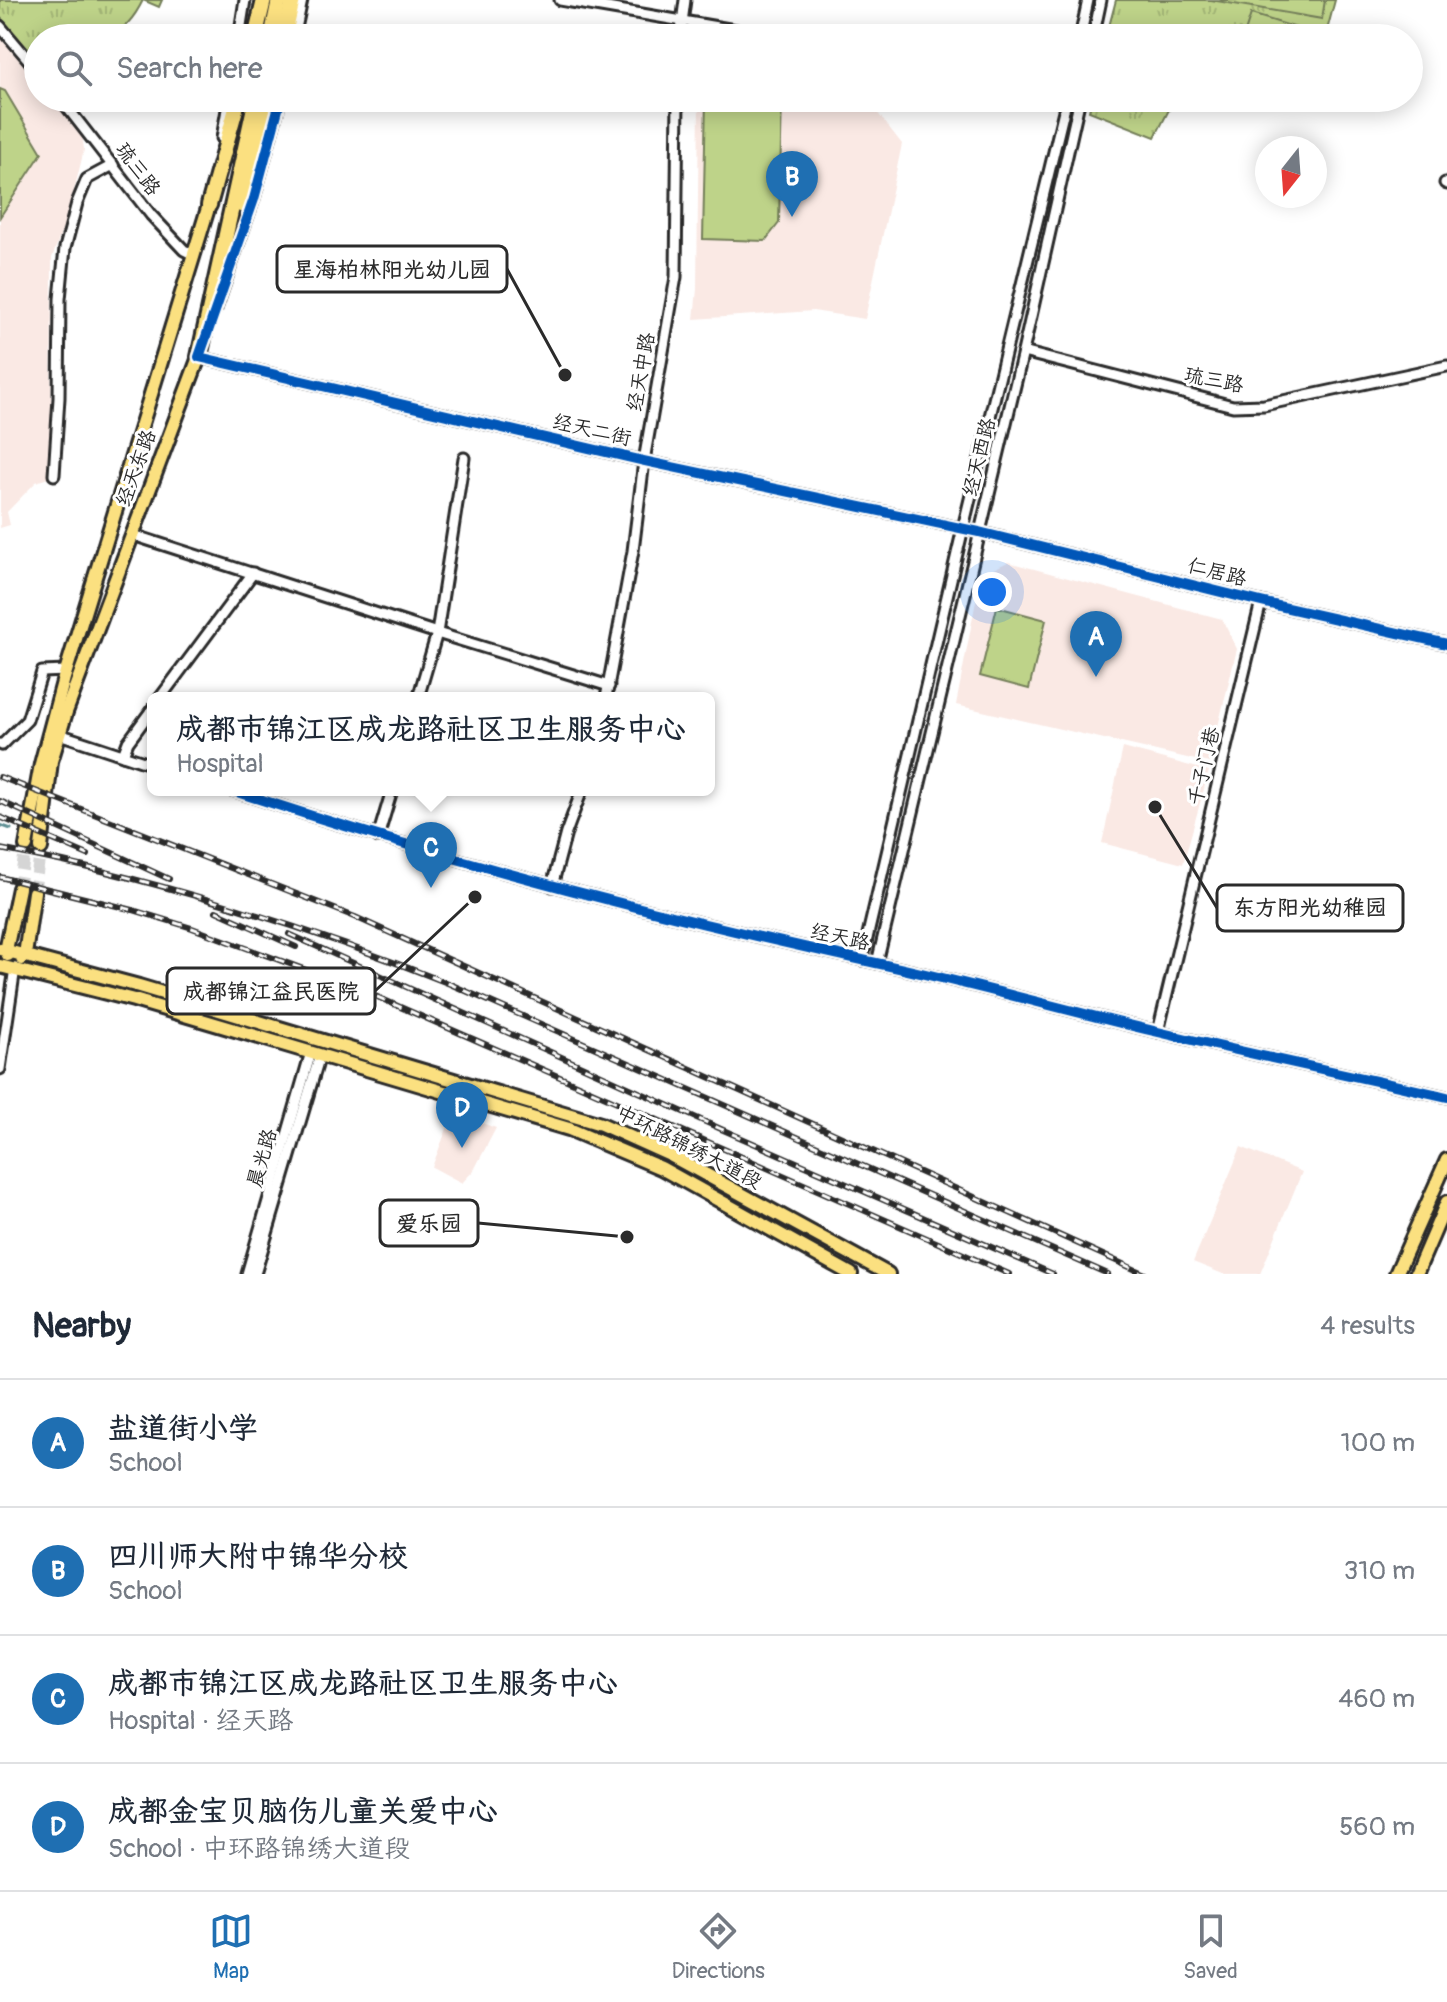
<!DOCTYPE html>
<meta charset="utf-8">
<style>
:root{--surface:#fff;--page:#f6f6f7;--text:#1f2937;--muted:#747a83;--line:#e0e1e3;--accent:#1f6fb2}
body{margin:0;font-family:Pangolin,"LXGW WenKai TC",sans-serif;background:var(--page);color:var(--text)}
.compass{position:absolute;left:1255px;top:136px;width:72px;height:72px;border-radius:50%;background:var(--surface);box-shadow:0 4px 20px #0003;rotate:197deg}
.you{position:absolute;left:992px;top:592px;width:28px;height:28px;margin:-20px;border:6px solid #fff;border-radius:50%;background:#1a73e8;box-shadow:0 0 0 12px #1a73e833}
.badge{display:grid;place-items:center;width:52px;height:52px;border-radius:50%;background:var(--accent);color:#fff;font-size:26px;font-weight:700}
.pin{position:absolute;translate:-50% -66px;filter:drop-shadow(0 2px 4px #0008)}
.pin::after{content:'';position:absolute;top:42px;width:28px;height:24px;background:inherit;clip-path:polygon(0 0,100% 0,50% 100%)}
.popup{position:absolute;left:147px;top:692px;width:568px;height:104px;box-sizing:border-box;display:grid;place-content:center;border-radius:12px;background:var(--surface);filter:drop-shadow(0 2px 6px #0005);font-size:26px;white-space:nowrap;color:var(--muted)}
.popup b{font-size:30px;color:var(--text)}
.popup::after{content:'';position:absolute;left:50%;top:100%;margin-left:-16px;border:16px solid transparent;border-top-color:var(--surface)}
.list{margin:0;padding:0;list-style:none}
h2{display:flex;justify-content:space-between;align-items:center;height:104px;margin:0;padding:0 32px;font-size:34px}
h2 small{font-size:26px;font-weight:400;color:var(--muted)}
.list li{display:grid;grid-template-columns:52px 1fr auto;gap:24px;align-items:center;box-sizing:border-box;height:128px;padding:0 32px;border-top:2px solid var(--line)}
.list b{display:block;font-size:30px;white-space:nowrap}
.list p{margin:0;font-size:26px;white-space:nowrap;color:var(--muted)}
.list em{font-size:26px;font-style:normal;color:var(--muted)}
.icon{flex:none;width:44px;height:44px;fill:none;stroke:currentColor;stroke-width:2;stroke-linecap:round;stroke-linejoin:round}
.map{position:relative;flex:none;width:1447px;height:1274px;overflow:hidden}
.search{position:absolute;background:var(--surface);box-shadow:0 4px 20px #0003;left:24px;right:24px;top:24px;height:88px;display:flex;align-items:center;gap:20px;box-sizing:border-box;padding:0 28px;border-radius:44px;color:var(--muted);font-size:30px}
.sheet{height:616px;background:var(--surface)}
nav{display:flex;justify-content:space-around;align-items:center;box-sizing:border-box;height:112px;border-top:2px solid var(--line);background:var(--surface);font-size:22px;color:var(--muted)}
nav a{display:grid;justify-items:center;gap:4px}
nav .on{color:var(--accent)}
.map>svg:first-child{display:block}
.built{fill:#fae9e4}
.park{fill:url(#park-tufts);stroke:#747f5a;stroke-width:2}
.pitch{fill:#bed389;stroke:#747f5a;stroke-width:2}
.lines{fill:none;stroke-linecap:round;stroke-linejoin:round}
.stream{stroke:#5f9094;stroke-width:3}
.major-tunnel{stroke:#d5d5d5;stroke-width:12;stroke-dasharray:12 6;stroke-linecap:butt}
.minor-casing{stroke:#2b2b2b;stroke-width:15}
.major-casing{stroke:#2b2b2b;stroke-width:18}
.highway-casing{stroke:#2b2b2b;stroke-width:20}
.minor{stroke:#fff;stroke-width:9}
.major{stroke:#fbe080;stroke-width:12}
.highway{stroke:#fbe080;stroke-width:14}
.rail-casing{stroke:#2b2b2b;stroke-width:6}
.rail{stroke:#fff;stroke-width:3;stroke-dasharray:9;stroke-linecap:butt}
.cycleway-casing{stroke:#fff;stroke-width:15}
.cycleway{stroke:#0057b8;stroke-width:10}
.labels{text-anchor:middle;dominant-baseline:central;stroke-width:6;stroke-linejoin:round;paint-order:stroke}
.street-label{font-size:20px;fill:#2b2b2b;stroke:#fff}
.leader{fill:none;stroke:#2b2b2b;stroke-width:3}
.callout-dot{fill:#2b2b2b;stroke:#fff;stroke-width:3}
.callout{fill:#fff;stroke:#2b2b2b;stroke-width:3}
.callout-label{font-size:22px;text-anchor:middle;font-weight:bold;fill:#2b2b2b}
</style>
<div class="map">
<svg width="1447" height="1274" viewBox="0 0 1447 1274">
<defs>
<pattern id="park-tufts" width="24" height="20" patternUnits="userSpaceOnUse" patternTransform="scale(2)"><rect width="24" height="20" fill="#bed389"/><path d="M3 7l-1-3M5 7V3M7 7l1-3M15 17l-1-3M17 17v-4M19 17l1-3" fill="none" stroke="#a3b576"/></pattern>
</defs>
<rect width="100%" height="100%" fill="#fff"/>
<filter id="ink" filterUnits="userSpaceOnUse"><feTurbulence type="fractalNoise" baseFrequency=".0125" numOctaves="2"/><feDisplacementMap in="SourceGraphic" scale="16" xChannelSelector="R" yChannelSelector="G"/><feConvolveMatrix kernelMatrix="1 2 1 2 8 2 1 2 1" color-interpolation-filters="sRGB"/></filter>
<g filter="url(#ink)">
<!-- built -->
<g class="built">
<path d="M 0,37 L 38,81 L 38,98 L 53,98 L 82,132 L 84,150 L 69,211 L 52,258 L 51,437 L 48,478 L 36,482 L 7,512 L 10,525 L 0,528 Z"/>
<path d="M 699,98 L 866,98 L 902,144 L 865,319 L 813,311 L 694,319 L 697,289 Z"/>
<path d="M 1008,562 L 1222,619 L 1237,649 L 1209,763 L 956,705 L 981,575 Z"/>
<path d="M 1123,748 L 1209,771 L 1183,864 L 1102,843 Z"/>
<path d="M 453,1113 L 496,1128 L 474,1170 L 462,1183 L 432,1167 Z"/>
<path d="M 1241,1147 L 1302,1172 L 1260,1274 L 1223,1274 L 1193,1262 Z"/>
</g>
<!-- park -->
<g class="park">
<path d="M 0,0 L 162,0 L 159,7 L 143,0 C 118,52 88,38 38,38 L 37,62 L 0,17 Z"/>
<path d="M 1116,0 L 1335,0 L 1325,38 L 1106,38 Z"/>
<path d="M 1092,98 L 1162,98 L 1172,104 L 1155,137 L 1089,111 Z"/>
</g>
<!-- pitch -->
<g class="pitch">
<path d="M 1211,0 L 1325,0 L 1322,19 Z"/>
<path d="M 1251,14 L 1310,32 L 1309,38 L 1243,38 Z"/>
<path d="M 0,89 L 5,91 L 42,153 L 0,217 Z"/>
<path d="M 706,98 L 782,98 L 779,223 L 765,241 L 703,239 Z"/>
<path d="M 997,607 L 1046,620 L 1029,689 L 980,676 Z"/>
</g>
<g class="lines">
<!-- stream -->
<path class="stream" d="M 0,825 L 11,829"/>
<!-- major-tunnel -->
<g class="major-tunnel">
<path d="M 19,888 L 26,846"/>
<path d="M 34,892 L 41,848"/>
</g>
<!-- minor casing -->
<g class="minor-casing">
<g id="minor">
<path d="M 560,0 L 782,38"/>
<path d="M 0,26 L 38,71"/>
<path d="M 239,38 L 245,0"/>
<path d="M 294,38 L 302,0"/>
<path d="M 680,38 L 685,0"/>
<path d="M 1080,38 L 1088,0"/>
<path d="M 1093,38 L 1101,0"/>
<path d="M 60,98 L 151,215 L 184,250 L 194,255"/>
<path d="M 222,138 L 229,98"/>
<path d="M 1445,183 L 1447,184"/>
<path d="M 216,309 L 254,199 L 281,98"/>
<path d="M 1023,352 L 1233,406 L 1264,405 L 1447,366"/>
<path d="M 200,353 L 199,357 L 644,461 L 979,532 L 1261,602 L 1447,644"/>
<path d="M 54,475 L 59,398 L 60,299 L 65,248 L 77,203 L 87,179 L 113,165"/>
<path d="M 133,535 L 437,633 L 609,686"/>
<path d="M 160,698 L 253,573"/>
<path d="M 418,698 L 437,633 L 464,458"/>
<path d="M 606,698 L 633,551 L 644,461 L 676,277 L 678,98"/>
<path d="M 56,733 L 153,765"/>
<path d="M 0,744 L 2,745 L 27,720 L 42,672 L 66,671"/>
<path d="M 123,755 L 128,742 L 153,708"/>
<path d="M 231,790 C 443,860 658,916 876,963 C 971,983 1064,1010 1158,1032 C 1254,1055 1351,1075 1447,1097"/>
<path d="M 378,837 L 392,790"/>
<path d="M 552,886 L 566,833 L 582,790"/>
<path d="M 862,960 L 963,528 L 1067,98"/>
<path d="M 877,963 L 1023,352 L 1080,98"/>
<path d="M 1158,1032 L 1261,602"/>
<path d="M 0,1069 L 15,968"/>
<path d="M 247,1274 L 311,1052"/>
<path d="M 255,1274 L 320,1055"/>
</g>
</g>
<!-- major casing -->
<g class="major-casing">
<g id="major">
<path d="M 26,846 L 41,764 L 64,678 L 209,205"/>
<path d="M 41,848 L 51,761 L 66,712 L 199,357"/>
<path d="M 0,949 L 139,986 L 601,1124 L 670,1155 L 888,1274"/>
<path d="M 8,955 L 6,950 L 19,888"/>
<path d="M 22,959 L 25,955 L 34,892"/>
<path d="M 0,966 L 134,1000 L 569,1129 L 661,1168 L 851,1274"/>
<path d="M 1396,1274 L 1447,1160"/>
<path d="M 1416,1274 L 1447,1202"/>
</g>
</g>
<!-- highway casing -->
<g class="highway-casing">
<g id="highway">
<path d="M 255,38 L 264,0"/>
<path d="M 271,38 L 279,0"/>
<path d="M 284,38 L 293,0"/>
<path d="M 209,205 L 239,98"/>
<path d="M 241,205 L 269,98"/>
<path d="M 199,357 L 256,98"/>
</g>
</g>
<!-- minor -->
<use href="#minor" class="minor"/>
<!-- major -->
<use href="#major" class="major"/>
<!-- highway -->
<use href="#highway" class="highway"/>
<!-- rail casing -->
<g class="rail-casing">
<g id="rail">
<path d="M 0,777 L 355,917 L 1145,1274"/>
<path d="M 0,801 L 169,879"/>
<path d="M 0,817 L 88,855"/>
<path d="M 0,849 C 155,878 304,926 450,984 L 1108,1274"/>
<path d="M 0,877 L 133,910 L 192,928 L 366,992 L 1009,1274"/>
<path d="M 216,911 L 296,947"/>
<path d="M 289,934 L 721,1129 L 1053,1274"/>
</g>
</g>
<!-- rail -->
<use href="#rail" class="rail"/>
<!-- cycleway casing -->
<g class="cycleway-casing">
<g id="cycleway">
<path d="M 281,98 L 254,199 L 199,357 L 644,461 L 979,532 L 1261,602 L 1447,644"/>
<path d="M 231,790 C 443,860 658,916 876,963 C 971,983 1064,1010 1158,1032 C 1254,1055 1351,1075 1447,1097"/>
</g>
</g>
<!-- cycleway -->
<use href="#cycleway" class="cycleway"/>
</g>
</g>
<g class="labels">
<!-- street labels -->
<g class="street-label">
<text transform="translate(138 169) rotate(53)">琉三路</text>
<text transform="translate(641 372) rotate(-80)">经天中路</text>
<text transform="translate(1214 380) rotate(11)">琉三路</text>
<text transform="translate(592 430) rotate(13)">经天二街</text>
<text transform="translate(979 457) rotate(-76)">经天西路</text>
<text transform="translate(136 468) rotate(-70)">经天东路</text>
<text transform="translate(1217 572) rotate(14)">仁居路</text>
<text transform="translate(1204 766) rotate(-77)">千子门巷</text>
<text transform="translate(840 937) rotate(12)">经天路</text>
<text transform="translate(689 1147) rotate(27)">中环路锦绣大道段</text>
<text transform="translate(262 1158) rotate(-74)">晨光路</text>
</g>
</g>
<!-- callouts -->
<path class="leader" d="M565 375L507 269M1155 807L1217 908M475 897L375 991M627 1237L478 1223"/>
<g class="callout-dot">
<circle cx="565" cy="375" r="8"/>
<circle cx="1155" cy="807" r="8"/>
<circle cx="475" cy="897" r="8"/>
<circle cx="627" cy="1237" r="8"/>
</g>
<g class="callout">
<rect x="277" y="246" width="230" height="46" rx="8"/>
<rect x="1217" y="885" width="186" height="46" rx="8"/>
<rect x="167" y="968" width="208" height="46" rx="8"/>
<rect x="380" y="1200" width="98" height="46" rx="8"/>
</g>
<g class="callout-label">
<text x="392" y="277">星海柏林阳光幼儿园</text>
<text x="1310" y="915">东方阳光幼稚园</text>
<text x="271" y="999">成都锦江益民医院</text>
<text x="429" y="1231">爱乐园</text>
</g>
</svg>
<svg class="compass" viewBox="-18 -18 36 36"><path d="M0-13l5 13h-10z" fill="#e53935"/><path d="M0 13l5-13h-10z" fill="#747a83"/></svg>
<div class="you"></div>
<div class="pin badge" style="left:1096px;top:677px">A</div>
<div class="pin badge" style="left:792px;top:217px">B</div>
<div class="pin badge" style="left:431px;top:888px">C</div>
<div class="popup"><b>成都市锦江区成龙路社区卫生服务中心</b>Hospital</div>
<div class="pin badge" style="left:462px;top:1148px">D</div>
<div class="search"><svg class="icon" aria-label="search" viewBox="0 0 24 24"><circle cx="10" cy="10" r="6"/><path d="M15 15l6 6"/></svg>Search here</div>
</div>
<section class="sheet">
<h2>Nearby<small>4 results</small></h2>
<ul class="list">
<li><span class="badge">A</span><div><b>盐道街小学</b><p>School</p></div><em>100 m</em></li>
<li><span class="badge">B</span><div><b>四川师大附中锦华分校</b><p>School</p></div><em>310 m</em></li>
<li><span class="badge">C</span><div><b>成都市锦江区成龙路社区卫生服务中心</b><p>Hospital · 经天路</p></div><em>460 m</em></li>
<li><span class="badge">D</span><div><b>成都金宝贝脑伤儿童关爱中心</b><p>School · 中环路锦绣大道段</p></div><em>560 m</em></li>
</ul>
</section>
<nav>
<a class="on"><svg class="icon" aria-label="map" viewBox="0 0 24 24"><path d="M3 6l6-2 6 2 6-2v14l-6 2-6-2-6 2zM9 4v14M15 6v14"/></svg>Map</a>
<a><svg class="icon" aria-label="directions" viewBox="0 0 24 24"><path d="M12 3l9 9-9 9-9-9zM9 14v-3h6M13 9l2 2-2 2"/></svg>Directions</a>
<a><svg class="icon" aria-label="saved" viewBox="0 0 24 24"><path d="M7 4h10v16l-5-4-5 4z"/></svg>Saved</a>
</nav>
